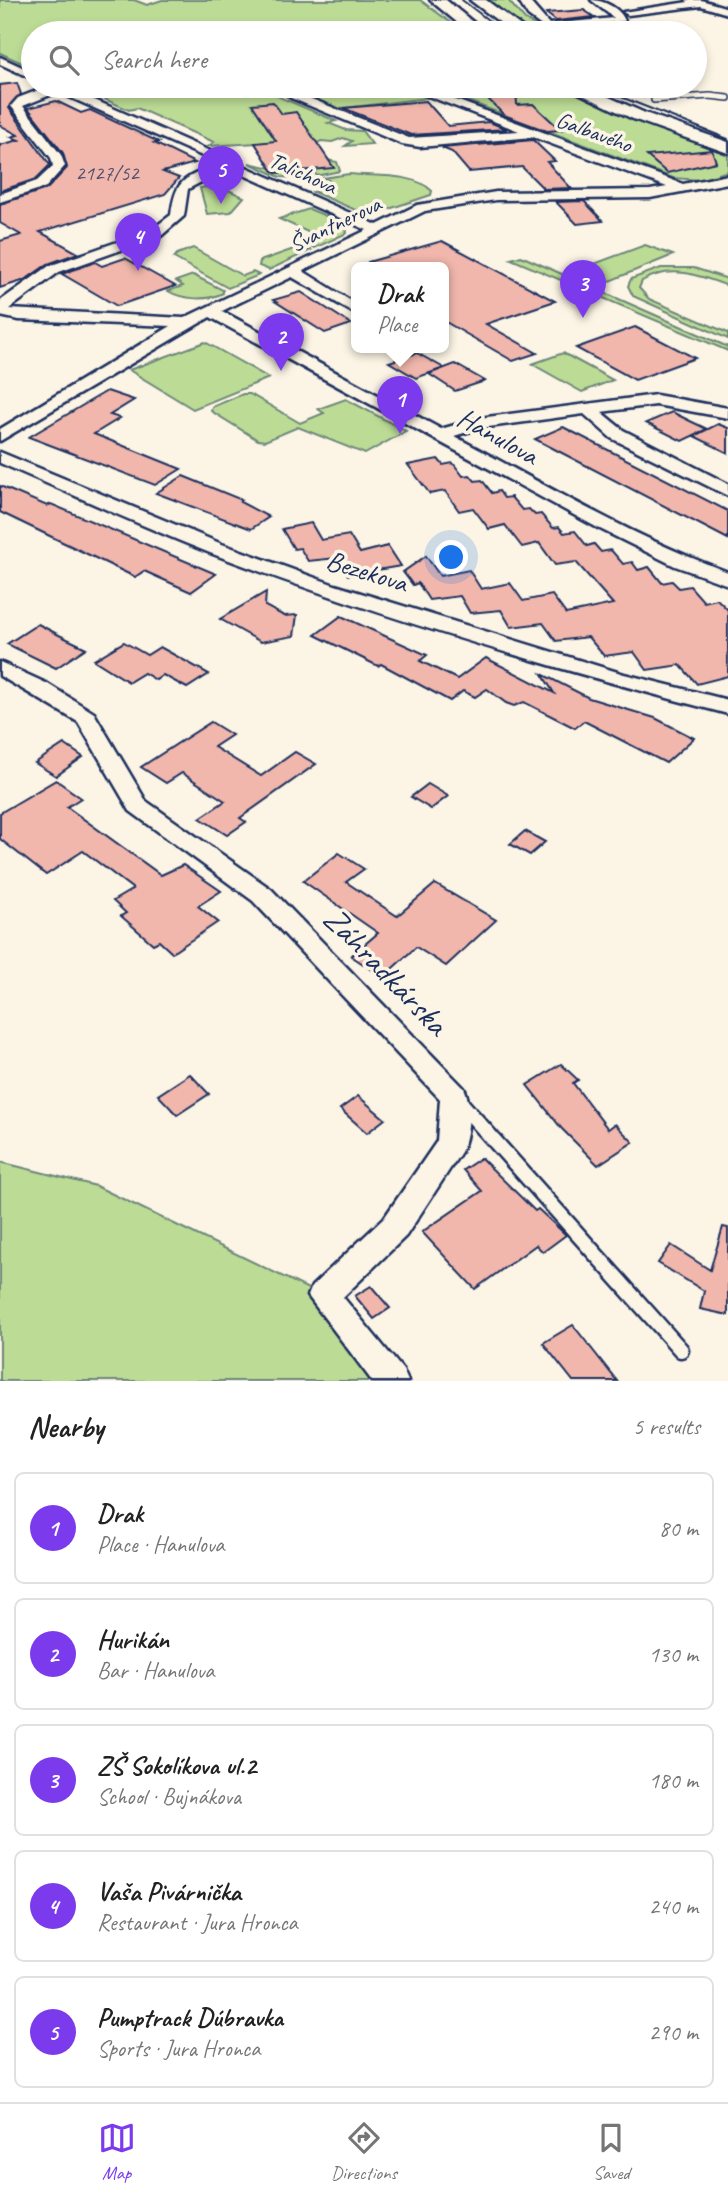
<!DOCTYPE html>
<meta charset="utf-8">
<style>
:root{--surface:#fff;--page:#f6f6f6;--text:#222;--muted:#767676;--line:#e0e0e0;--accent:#7c3aed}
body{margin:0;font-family:Caveat,sans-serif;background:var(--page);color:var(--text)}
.you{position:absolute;left:452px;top:558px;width:24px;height:24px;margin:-18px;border:5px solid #fff;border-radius:50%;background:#1a73e8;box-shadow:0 0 0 10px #1a73e833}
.badge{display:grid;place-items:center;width:46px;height:46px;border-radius:50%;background:var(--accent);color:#fff;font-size:23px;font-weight:700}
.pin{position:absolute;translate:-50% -58px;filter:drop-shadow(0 2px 4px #0008)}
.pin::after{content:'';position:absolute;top:37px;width:24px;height:21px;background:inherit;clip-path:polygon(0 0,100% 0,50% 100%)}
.popup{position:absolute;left:351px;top:262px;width:98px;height:91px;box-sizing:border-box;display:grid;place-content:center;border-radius:10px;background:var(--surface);filter:drop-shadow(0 2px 5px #0005);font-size:23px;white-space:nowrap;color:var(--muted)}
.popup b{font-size:26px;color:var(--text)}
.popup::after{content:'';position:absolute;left:50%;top:100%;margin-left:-14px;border:14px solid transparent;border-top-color:var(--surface)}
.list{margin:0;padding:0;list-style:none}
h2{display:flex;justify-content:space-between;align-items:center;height:91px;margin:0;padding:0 28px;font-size:30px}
h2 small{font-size:23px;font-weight:400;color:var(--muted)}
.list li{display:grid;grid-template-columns:46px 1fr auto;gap:21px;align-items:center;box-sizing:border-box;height:112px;margin:0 14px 14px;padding:0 14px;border:2px solid var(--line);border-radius:10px}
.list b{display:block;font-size:26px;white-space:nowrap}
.list p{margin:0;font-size:23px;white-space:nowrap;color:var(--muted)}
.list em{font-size:23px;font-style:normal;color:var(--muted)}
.icon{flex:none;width:38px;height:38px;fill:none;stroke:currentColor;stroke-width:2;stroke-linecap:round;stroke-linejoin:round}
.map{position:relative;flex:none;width:728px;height:1381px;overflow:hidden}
.search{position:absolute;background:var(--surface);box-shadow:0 4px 10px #0003;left:21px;right:21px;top:21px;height:77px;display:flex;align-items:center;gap:18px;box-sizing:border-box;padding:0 24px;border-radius:38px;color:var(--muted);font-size:26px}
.sheet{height:721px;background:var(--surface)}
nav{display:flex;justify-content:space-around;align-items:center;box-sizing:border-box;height:98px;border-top:2px solid var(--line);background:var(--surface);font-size:19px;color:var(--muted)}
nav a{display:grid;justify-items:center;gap:4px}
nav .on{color:var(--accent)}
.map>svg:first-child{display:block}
.green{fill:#bcdc95;stroke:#6c867a;stroke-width:2}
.building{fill:#f1b7ac;stroke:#1b2f5e;stroke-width:2}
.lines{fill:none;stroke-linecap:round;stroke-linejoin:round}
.service-far1-casing{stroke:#1b2f5e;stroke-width:8}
.service-casing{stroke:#1b2f5e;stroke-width:19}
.minor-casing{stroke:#1b2f5e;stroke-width:5}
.secondary-casing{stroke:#1b2f5e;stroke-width:5}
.service-far1{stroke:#fcf5e5;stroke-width:5}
.service{stroke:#fcf5e5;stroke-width:14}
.minor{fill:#fcf5e5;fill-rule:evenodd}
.secondary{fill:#fcf5e5;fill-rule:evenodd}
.tram{stroke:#1b2f5e;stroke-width:2}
.labels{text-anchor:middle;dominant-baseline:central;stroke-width:7;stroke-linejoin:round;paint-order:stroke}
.far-number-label{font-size:21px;fill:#505172}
.far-street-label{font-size:23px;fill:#1b2f5e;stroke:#fcf5e5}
.street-label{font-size:28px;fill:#1b2f5e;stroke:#fcf5e5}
.near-street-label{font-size:33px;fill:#1b2f5e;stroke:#fcf5e5}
</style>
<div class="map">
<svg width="728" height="1381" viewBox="0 0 728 1381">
<rect width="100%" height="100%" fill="#fcf5e5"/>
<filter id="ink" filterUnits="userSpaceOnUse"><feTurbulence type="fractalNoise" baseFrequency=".0143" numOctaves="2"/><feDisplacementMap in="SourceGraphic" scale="14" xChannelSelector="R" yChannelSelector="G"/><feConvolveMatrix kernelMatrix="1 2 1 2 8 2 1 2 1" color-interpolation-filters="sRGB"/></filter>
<g filter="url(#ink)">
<!-- green -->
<g class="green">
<path d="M 0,0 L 134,0 L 147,5 L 162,0 L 420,0 L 465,33 L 33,33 L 33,68 L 0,53 Z"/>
<path d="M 489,0 L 508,0 L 525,20 L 550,33 L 624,29 C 607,36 539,38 522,28 C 509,21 500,9 489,0 Z"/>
<path d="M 75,86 L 266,86 L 279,97 L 336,121 L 328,123 L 346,130 L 362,131 L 372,144 L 345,146 L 352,141 L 343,138 L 332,142 L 321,141 L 312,147 L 319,158 L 337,162 L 340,171 L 317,176 L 315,173 L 299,175 L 301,178 L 280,177 L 249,163 L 271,168 L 276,173 L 319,169 L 257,143 L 209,146 L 214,142 L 137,108 L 129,110 Z"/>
<path d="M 288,86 L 566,86 L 619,112 L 728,152 L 728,171 L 700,180 L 673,178 L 452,95 L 336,109 L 290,90 Z"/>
<path d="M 349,174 C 374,177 414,172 432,191 L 431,195 L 374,214 L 365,214 L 313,192 L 326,190 L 330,181 L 323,178 Z"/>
<path d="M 217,185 L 244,197 L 231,212 L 207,214 L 200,188 Z"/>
<path d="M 309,209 L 341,222 L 346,225 L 347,233 L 315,248 L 307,244 L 321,238 L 279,219 Z"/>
<path d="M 645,245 L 673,255 L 595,287 L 567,274 Z"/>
<path d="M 302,246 L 311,250 L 269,270 L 259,266 L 260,261 Z"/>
<path d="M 193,248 L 243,276 L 253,272 L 259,275 L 228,288 L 174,258 L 177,254 Z"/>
<path d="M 521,256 L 728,347 L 728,351 L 511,259 Z"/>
<path d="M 661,268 L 694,268 L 728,279 L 728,286 C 699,275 671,264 642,281 L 639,288 L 649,299 L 728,333 L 728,339 L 633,296 L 628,286 L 631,279 Z"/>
<path d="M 193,275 L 223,290 L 223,293 C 208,301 183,300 168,291 L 183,286 L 176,281 Z"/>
<path d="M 205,342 L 269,378 L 193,409 L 129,370 Z"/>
<path d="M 563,353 L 613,380 L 582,392 L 532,364 Z"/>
<path d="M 243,394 L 250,394 L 300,423 L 324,413 L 318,409 L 346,399 L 406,431 L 365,454 L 298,427 L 265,441 L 258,440 L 211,411 L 212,407 Z"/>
<path d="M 0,1162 L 96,1186 L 323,1296 L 392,1381 L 0,1381 Z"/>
</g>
<!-- building -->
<g class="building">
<path d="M 584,10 L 594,17 L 556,21 L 546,13 Z"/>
<path d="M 605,26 L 615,33 L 571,33 L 568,30 Z"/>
<path d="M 17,83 L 21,94 L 9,108 L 50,165 L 36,179 L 0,191 L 0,145 L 19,140 L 11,137 L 18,135 L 0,125 L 0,85 Z"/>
<path d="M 475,86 L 516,86 L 517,105 L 533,104 L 561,130 L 547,131 L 504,115 Z"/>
<path d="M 56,101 L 81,113 L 90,110 L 159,142 L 154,143 L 195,163 L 163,172 L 179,178 L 165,194 L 40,232 L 78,253 L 48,264 L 25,280 L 0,288 L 0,241 L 21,235 L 0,223 L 0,204 L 47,189 L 67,168 L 63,153 L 28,108 Z"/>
<path d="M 426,101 L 448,126 L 489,122 L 507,129 L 411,135 L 343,108 Z"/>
<path d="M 273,102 L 282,114 L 296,112 L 334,168 L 276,173 L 272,170 L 255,143 L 276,141 L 252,104 Z"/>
<path d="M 533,140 L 555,161 L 547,162 L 571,188 L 544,189 L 522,167 L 469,172 L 452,152 L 442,148 Z"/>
<path d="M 712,150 L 716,162 L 667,173 L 647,156 Z"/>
<path d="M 584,201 L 603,221 L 577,224 L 556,202 Z"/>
<path d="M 442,241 L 555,301 L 486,324 L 537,353 L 513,361 L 444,321 L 444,268 L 369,268 L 368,262 Z"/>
<path d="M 125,258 L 175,286 L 117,306 L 62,274 L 95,262 L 102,266 Z"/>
<path d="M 301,292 L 315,301 L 351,324 L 325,333 L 273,300 Z"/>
<path d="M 635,327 L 695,358 L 635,380 L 576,348 Z"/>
<path d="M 417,353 L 444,368 L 416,378 L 389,362 Z"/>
<path d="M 455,364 L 485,381 L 455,391 L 429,374 Z"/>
<path d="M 107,391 L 134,400 L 110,415 L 120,418 L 94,434 L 181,469 L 155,485 L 29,437 Z"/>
<path d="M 672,412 L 686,419 L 707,429 L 682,441 L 646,423 Z"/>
<path d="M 718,424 L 728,428 L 728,453 L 694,436 Z"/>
<path d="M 563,427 L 728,511 L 728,539 L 535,439 Z"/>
<path d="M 438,459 L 443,465 L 453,463 L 463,476 L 470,475 L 475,481 L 482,480 L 492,493 L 499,491 L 504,498 L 511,497 L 522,510 L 529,509 L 535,515 L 541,514 L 553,528 L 559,527 L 564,533 L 575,531 L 587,546 L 594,544 L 601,552 L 611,550 L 623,564 L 632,562 L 638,570 L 649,567 L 662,583 L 672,581 L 679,588 L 690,586 L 704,602 L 717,599 L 728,610 L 728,676 L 697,684 L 680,665 L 647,670 L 634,652 L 604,656 L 588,637 L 556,641 L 543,623 L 511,627 L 501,610 L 470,613 L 460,596 L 429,600 L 418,583 L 413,585 L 403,572 L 426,556 L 440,576 L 469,570 L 481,589 L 510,583 L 523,601 L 552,595 L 566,614 L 613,604 L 576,562 L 555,565 L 539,543 L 522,547 L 505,525 L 489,529 L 473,508 L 459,511 L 445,491 L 430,494 L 408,465 Z"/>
<path d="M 183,476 L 242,500 L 240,502 L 269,517 L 251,529 L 156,493 Z"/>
<path d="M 0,486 L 47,506 L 51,504 L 216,574 L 191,592 L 144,571 L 135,577 L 0,512 Z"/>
<path d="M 311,523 L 321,540 L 349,535 L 360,553 L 388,546 L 401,566 L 348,575 L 337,558 L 308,561 L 300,548 L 294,549 L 282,529 Z"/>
<path d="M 266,592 L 265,606 L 284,616 L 297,615 L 294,636 L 261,642 L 220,619 Z"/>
<path d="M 341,616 L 427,655 L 420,661 L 457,679 L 486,658 L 554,693 L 542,674 L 589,698 L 655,718 L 694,738 L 666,763 L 584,721 L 575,728 L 524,702 L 514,706 L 506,703 L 487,689 L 475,697 L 463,691 L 450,701 L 381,664 L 378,666 L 315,635 Z"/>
<path d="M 38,624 L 59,635 L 86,648 L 56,668 L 7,644 Z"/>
<path d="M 124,642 L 147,655 L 160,647 L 209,674 L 187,688 L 163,675 L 156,680 L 144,673 L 129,682 L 94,660 Z"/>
<path d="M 211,722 L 232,735 L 214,747 L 261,776 L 295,752 L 316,764 L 240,818 L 246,822 L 227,835 L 200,818 L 225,801 L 182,773 L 166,783 L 141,767 Z"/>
<path d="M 64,744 L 83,757 L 56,776 L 35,763 Z"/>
<path d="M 56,780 L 81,798 L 67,807 L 161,875 L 183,865 L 221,891 L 198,906 L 218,922 L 172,953 L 159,941 L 153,944 L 121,916 L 126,913 L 113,901 L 133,889 L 83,851 L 46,875 L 0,839 L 0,813 Z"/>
<path d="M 428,784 L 448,796 L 431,809 L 411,797 Z"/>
<path d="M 525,831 L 545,842 L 530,855 L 510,844 Z"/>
<path d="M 339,853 L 364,869 L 346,882 L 397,916 L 435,884 L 496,920 L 446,966 L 416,947 L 383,977 L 351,956 L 378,933 L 303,881 Z"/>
<path d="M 561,1064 L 578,1080 L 573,1083 L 608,1129 L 615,1124 L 633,1142 L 598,1165 L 562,1129 L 527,1085 Z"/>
<path d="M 190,1074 L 209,1094 L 177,1115 L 158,1095 Z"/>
<path d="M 358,1096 L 385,1119 L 367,1133 L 340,1109 Z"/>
<path d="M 481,1158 L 535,1211 L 538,1209 L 566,1235 L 543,1252 L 536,1245 L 475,1289 L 422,1232 L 482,1191 L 463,1170 Z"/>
<path d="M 723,1227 L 728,1228 L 728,1315 L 700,1309 L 704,1291 L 658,1263 L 671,1245 L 710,1270 Z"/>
<path d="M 371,1286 L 390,1308 L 374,1319 L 355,1296 Z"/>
<path d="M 573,1325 L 617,1381 L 573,1381 L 543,1343 Z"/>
</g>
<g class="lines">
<!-- service-far1 casing -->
<g class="service-far1-casing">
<path id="service-far1" d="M 654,100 L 710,96 L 728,98"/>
</g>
<!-- service casing -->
<g class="service-casing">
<path id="service" d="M 459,1101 L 681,1350"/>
</g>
<!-- minor casing -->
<g class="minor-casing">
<g id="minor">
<path d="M 518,0 L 528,0 L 549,24 L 614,18 L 591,0 C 604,0 621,9 625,21 L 547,30 L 528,16 Z"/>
<path d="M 686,0 L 701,0 L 728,8 L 728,14 L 701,6 L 628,15 L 623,12 L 688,2 Z"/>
<path d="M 0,57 L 33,72 L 33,79 L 0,64 Z"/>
<path d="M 49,86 L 63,86 L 377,225 L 417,205 L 496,192 L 650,190 L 667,187 L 533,137 L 420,147 L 402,144 L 291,98 L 276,86 L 288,86 L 299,94 L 409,138 L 519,131 L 402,86 L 418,86 L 683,184 L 728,175 L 728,183 L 650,198 L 496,200 L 425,211 L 303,271 L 356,304 L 356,314 L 292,277 L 222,311 L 441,429 L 479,418 L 656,395 L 728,408 L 728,418 L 656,405 L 601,412 L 623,430 L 728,484 L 728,496 L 611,438 L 584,414 L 481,428 L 454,436 C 544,484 632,537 728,572 L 728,585 L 675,566 L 596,527 L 210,317 L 0,441 L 0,429 L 171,326 L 19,320 L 0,316 L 0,301 L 49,266 L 151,230 L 171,215 C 176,176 185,180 218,163 L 58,92 L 23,106 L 61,155 L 65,166 L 46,187 L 0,202 L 0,194 L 37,181 L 53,166 L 51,158 L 11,106 L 18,98 ZM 228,168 L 367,230 L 184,318 L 9,309 L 59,272 L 161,236 L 184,216 L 188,189 Z"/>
<path d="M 0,452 L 222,544 L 335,585 L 624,674 L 728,700 L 728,714 C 554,669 379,617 210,553 C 139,525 70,493 0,463 Z"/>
<path d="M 0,662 L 48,684 L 94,713 L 146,801 L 271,889 L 464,1088 C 472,1103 469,1137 461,1152 L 406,1236 L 343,1297 L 403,1370 L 408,1381 L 372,1381 L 308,1296 L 312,1286 L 384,1218 L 437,1141 L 440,1099 L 253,901 L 130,811 L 78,722 L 0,676 Z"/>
</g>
</g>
<!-- secondary casing -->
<g class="secondary-casing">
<g id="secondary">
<path d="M 430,0 L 446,0 L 486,33 L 470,33 Z"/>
<path d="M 470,0 L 486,0 L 530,33 L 514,33 Z"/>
<path d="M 564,86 L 584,86 L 645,113 L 728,142 L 728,153 L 633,119 Z"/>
</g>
</g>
<!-- service-far1 -->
<use href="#service-far1" class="service-far1"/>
<!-- service -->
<use href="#service" class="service"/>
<!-- minor -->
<use href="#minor" class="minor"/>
<!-- secondary -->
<use href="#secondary" class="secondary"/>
<!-- tram -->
<g class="tram">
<path d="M 462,0 L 505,33"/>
<path d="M 593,86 L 728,139"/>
</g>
</g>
</g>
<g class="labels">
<!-- far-number labels -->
<g class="far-number-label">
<text x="107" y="173">2127/52</text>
</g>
<!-- far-street labels -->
<g class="far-street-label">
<text transform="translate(594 132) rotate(20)">Galbavého</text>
<text transform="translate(303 173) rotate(24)">Talichova</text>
<text transform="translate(335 224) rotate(-26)">Švantnerova</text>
</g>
<!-- street labels -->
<g class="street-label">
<text transform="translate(498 436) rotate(29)">Hanulova</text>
<text transform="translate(367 571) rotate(17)">Bezekova</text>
</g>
<!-- near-street labels -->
<g class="near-street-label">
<text transform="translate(386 971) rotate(46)">Záhradkárska</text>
</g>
</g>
</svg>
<div class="you"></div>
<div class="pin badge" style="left:400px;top:434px">1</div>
<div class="popup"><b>Drak</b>Place</div>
<div class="pin badge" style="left:281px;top:371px">2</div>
<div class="pin badge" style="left:583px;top:318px">3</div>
<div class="pin badge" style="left:138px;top:271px">4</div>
<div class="pin badge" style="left:221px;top:204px">5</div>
<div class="search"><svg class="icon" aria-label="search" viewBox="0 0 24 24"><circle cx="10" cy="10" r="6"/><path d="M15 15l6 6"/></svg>Search here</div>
</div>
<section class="sheet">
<h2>Nearby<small>5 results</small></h2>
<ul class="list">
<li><span class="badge">1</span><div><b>Drak</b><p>Place · Hanulova</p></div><em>80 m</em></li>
<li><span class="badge">2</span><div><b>Hurikán</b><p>Bar · Hanulova</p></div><em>130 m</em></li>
<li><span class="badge">3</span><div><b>ZŠ Sokolíkova ul.2</b><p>School · Bujnákova</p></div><em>180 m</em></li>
<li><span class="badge">4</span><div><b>Vaša Pivárnička</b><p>Restaurant · Jura Hronca</p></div><em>240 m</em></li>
<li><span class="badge">5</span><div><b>Pumptrack Dúbravka</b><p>Sports · Jura Hronca</p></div><em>290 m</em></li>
</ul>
</section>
<nav>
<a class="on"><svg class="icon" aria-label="map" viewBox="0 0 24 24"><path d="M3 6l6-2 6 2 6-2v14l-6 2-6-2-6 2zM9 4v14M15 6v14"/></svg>Map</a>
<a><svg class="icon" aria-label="directions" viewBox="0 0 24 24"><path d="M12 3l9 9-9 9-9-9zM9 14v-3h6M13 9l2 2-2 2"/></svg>Directions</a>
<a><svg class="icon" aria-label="saved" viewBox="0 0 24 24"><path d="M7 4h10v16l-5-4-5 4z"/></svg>Saved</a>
</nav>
